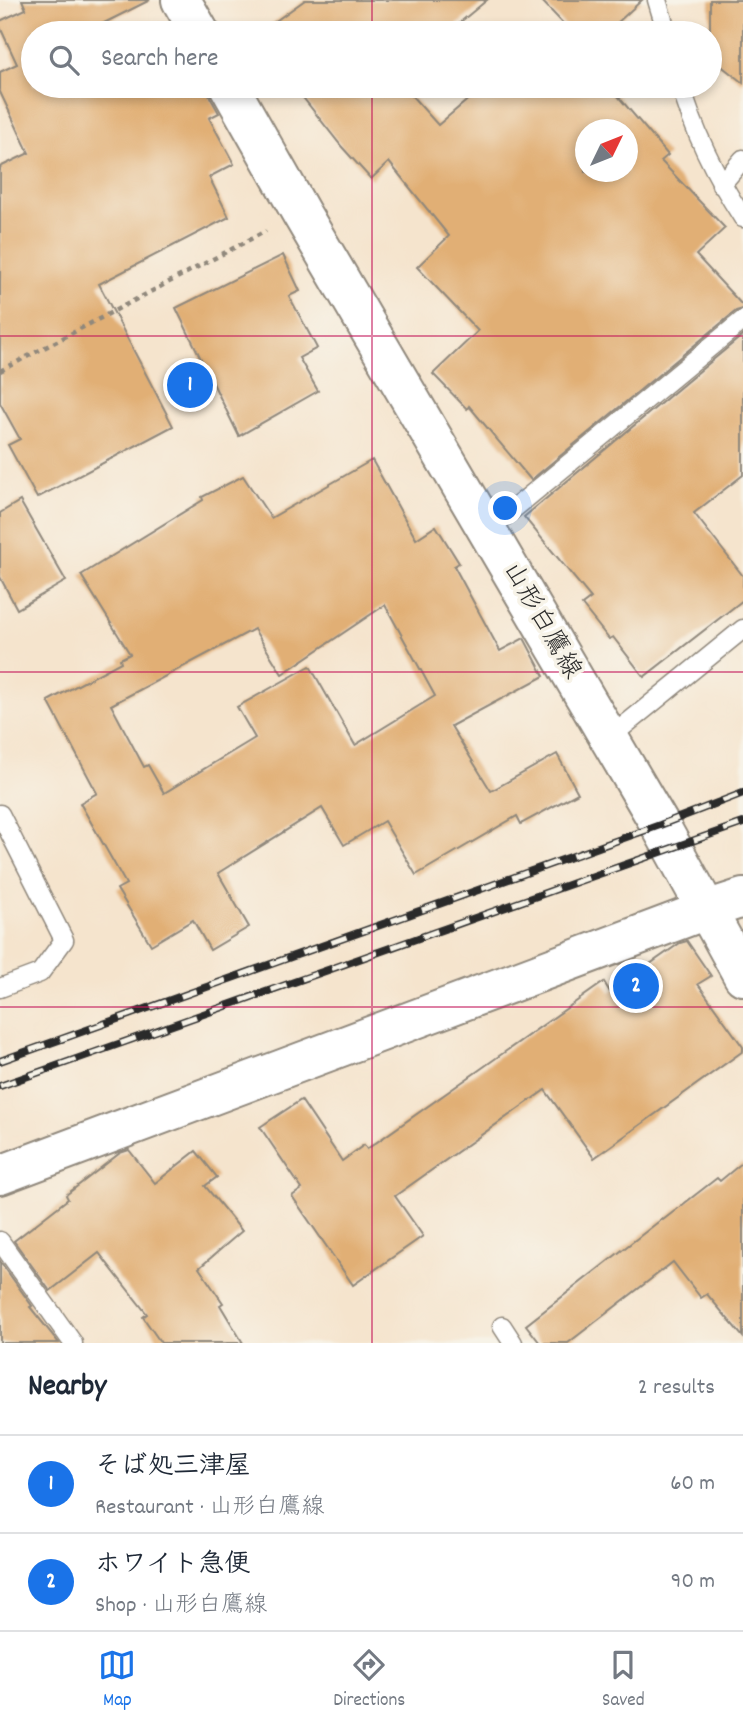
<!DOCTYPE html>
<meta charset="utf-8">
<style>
:root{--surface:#fff;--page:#f6f6f7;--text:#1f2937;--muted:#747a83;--line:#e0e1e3;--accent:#1a73e8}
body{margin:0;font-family:Dekko,"Klee One",sans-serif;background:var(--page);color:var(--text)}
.compass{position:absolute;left:575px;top:119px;width:63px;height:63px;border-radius:50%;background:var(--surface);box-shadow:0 4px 10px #0003;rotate:47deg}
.you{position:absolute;left:506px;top:509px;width:24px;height:24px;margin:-18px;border:5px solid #fff;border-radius:50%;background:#1a73e8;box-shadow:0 0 0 10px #1a73e833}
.badge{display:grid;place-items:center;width:46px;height:46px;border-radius:50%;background:var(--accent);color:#fff;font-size:23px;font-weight:700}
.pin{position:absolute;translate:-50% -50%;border:4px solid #fff;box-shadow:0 2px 7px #0006}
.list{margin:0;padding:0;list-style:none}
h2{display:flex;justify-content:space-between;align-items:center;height:91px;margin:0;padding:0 28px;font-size:30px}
h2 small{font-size:23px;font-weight:400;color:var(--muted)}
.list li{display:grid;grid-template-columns:46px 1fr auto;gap:21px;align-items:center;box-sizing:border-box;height:98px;padding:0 28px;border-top:2px solid var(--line)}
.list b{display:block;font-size:26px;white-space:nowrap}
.list p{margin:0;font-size:23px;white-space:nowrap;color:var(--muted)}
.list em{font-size:23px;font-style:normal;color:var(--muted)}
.icon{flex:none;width:38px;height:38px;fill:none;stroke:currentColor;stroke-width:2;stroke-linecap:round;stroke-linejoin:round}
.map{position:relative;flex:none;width:743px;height:1343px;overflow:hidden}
.search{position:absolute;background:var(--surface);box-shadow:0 4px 10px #0003;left:21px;right:21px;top:21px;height:77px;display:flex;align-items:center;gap:18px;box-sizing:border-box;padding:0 24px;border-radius:38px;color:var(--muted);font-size:26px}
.sheet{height:287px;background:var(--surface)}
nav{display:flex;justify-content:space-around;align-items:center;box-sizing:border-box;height:98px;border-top:2px solid var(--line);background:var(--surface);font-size:19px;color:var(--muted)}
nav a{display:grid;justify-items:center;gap:4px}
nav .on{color:var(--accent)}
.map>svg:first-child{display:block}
.building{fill:#e1af74;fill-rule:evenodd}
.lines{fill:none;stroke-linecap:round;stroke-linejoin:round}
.lane-casing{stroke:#90887c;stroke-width:21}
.secondary-casing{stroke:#90887c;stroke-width:42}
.primary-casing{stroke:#90887c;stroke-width:42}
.path{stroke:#90887c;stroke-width:4.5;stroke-dasharray:5 5;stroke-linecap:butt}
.lane{stroke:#fff;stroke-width:18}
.secondary{stroke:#fff;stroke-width:38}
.primary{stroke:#fff;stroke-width:38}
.rail-casing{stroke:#2b2b2b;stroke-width:8}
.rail{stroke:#f7f3e8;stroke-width:5;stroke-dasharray:16;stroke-linecap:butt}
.grid{fill:none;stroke:#c2185b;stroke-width:2;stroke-opacity:0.55}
.labels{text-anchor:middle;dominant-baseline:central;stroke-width:7;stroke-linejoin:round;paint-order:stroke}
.street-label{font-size:26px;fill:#2b2b2b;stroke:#f7f3e8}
</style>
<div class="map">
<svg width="743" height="1343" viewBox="0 0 743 1343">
<rect width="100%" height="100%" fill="#f7f3e8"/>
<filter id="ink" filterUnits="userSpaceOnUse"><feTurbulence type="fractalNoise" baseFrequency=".0143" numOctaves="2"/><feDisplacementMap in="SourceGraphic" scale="14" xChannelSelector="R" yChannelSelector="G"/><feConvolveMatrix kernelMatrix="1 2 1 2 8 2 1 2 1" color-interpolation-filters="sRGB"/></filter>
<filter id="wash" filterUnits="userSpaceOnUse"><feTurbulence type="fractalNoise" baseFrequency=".00686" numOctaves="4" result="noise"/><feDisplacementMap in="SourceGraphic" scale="28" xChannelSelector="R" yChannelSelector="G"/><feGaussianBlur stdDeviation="1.57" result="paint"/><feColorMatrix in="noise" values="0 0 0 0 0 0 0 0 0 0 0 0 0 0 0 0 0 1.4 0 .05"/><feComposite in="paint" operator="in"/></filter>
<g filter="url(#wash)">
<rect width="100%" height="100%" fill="#f5e4cd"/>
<g id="blocks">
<!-- building -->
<g class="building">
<path d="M 22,0 L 150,0 L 98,26 L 102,33 L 33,33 L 33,86 L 207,86 L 210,97 L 219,113 L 209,118 L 234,164 L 209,177 L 229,217 L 99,284 L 173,426 L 37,498 L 8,445 L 20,439 L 0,403 L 0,167 L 29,153 L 0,92 L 0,72 L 17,64 L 0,27 L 0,21 L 26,9 Z"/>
<path d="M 305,0 L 487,0 L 447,33 L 259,33 Z"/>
<path d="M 541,0 L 642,0 L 616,24 L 623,33 L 572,33 Z"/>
<path d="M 710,0 L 743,0 L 743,83 L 710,57 Z"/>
<path d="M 294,86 L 403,86 L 438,125 L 484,86 L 614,86 L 611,88 L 668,155 L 661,161 L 725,228 L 696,255 L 743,306 L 743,309 L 736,311 L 531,480 L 469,406 L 467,409 L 433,374 L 478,331 L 417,267 L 449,236 L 389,162 L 371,179 L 342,147 ZM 585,130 L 627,130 L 627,172 L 585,172 Z"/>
<path d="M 283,255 L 300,291 L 289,296 L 317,348 L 299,358 L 318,391 L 239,436 L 176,308 Z"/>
<path d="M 743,335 L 743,475 L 694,513 L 743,576 L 743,600 L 644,677 L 613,637 L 609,639 L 582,605 L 591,598 L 524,517 Z"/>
<path d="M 372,460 L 416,539 L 436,526 L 459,563 L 454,566 L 500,651 L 524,638 L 544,676 L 451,726 L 491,791 L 557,754 L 578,793 L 521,824 L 517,816 L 416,875 L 384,821 L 344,845 L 322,808 L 218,873 L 249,927 L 210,950 L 193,920 L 151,945 L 117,889 L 126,884 L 80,803 L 97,793 L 48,701 L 121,662 L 120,659 L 130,654 L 81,575 L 203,500 L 202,497 L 243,476 L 271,518 ZM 385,605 L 435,696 L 355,745 L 310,666 L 237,707 L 255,738 L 164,793 L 148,765 L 144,767 L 111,705 L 254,629 L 282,674 Z"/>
<path d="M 20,501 L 66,581 L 17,609 L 0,577 L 0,513 Z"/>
<path d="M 687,941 L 711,976 L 698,984 L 743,1047 L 743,1051 L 594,1158 L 545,1090 L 395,1196 L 423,1236 L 353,1285 L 292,1196 L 302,1189 L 260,1127 L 301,1100 L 342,1161 L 364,1145 L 367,1149 L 604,982 L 610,992 L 680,943 Z"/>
<path d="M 129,1150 L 155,1183 L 196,1151 L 217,1177 L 205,1186 L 242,1231 L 199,1268 L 223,1303 L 220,1305 L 243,1343 L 161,1343 L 143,1317 L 147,1314 L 99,1253 L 50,1291 L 14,1241 L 68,1199 L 66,1195 L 120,1153 Z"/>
<path d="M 743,1162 L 743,1337 L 707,1294 L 701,1298 L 673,1262 L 568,1343 L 540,1343 L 526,1325 L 662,1219 L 663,1220 L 717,1178 L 720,1181 Z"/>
<path d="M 0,1261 L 32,1306 L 30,1307 L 59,1343 L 0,1343 Z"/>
</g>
</g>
</g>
<g filter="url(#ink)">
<use href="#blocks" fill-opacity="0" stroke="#90887c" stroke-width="2"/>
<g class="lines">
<!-- lane casing -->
<g class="lane-casing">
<g id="lane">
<path d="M 657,0 L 667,33"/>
<path d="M 681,86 C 694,133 717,178 743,218"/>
<path d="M 721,185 L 743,159"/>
<path d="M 488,530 L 743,320"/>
<path d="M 609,738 L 743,629"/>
<path d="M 0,814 L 64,940 L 40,973 L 0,988"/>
<path d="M 0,1241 L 73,1343"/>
<path d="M 502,1326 L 513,1343"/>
</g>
</g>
<!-- secondary casing -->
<g class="secondary-casing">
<path id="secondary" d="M 0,1175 L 706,910 L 743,898"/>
</g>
<!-- primary casing -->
<g class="primary-casing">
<g id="primary">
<path d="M 181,0 L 200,33"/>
<path d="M 229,86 L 301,213 L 660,825 L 743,976"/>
</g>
</g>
<!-- path -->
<path class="path" d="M 0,371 L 266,231"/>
<!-- lane -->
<use href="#lane" class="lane"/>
<!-- secondary -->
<use href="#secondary" class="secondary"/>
<!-- primary -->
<use href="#primary" class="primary"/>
<!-- rail casing -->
<g class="rail-casing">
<g id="rail">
<path d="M 0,1061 L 660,825 L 743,793"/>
<path d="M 0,1086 L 743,823"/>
</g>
</g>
<!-- rail -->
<use href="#rail" class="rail"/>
</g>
</g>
<!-- grid -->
<path class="grid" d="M 372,0 L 372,33M 372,86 L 372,1343M 0,336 L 743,336M 0,672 L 743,672M 0,1007 L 743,1007"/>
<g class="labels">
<!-- street labels -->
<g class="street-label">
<text transform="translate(541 621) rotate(60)">山形白鷹線</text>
</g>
</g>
</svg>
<svg class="compass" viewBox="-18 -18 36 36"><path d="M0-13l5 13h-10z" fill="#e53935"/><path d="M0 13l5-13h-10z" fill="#747a83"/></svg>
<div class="you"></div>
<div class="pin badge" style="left:190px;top:385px">1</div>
<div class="pin badge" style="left:636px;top:986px">2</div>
<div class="search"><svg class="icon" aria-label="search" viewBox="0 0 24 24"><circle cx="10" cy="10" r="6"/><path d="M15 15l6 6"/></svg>Search here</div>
</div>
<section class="sheet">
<h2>Nearby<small>2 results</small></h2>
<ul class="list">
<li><span class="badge">1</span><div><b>そば処三津屋</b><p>Restaurant · 山形白鷹線</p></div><em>60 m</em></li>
<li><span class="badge">2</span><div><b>ホワイト急便</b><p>Shop · 山形白鷹線</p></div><em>90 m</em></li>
</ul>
</section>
<nav>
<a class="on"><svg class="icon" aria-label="map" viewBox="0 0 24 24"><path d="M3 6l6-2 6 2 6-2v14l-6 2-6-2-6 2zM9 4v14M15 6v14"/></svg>Map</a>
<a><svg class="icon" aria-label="directions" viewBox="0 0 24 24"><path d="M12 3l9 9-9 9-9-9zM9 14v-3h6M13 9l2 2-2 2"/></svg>Directions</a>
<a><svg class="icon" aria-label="saved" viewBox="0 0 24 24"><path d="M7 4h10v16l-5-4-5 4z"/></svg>Saved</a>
</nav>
